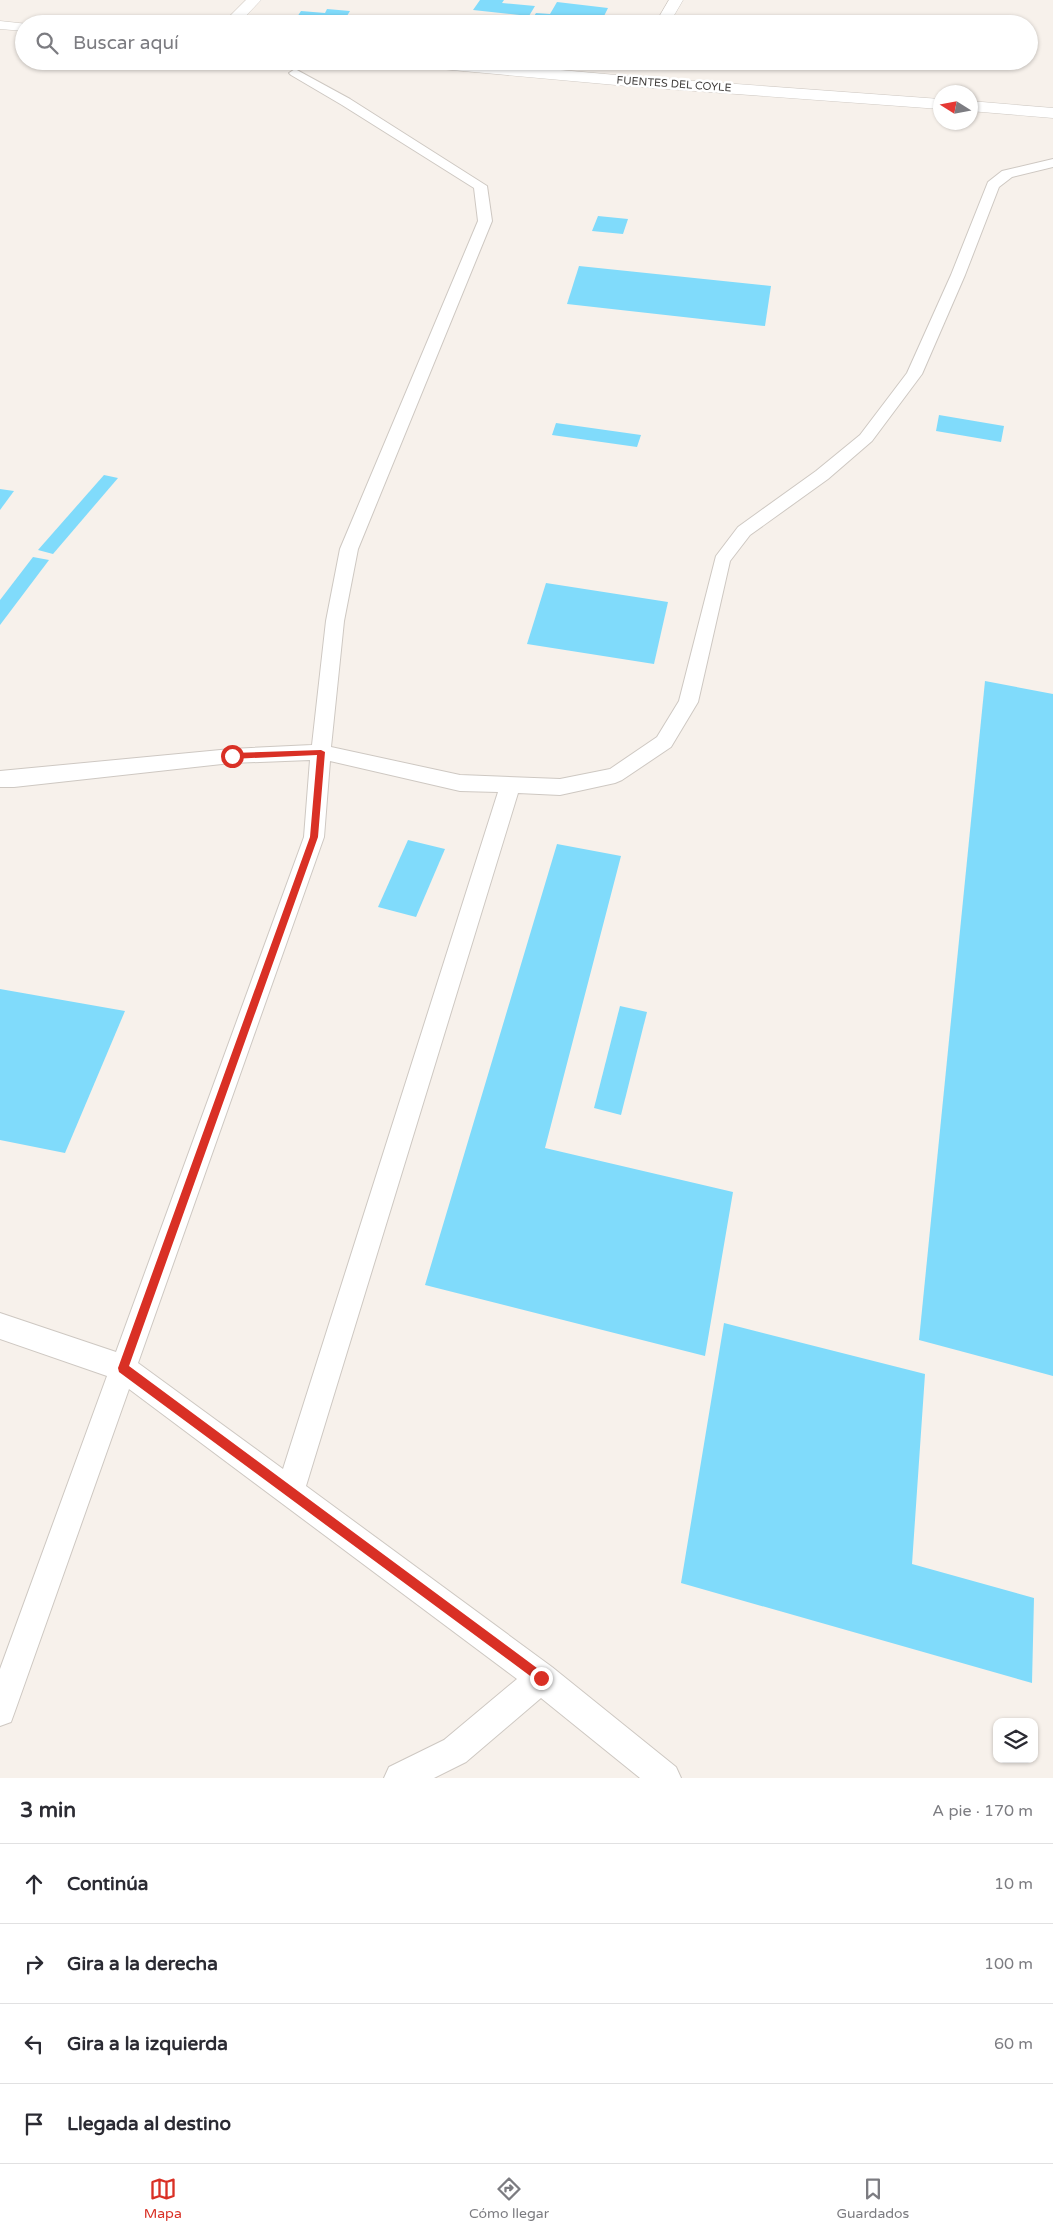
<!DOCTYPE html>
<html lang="es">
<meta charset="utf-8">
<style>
:root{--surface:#fff;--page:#f2f2f3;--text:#2b2b33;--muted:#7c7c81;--line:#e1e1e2;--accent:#d93025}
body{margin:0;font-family:"Varela Round",sans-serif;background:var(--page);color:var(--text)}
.controls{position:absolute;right:15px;bottom:15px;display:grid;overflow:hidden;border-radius:10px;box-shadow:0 1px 4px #0004}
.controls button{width:45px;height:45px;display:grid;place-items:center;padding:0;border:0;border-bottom:1px solid var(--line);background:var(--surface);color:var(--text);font:25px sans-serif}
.compass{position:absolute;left:933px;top:85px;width:45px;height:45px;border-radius:50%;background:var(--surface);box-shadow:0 1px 4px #0004;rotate:281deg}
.stop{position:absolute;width:15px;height:15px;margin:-11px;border:4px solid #d93025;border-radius:50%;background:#fff}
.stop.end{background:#d93025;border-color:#fff;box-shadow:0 1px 5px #0008}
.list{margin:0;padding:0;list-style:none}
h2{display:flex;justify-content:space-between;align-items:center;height:65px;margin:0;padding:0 20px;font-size:21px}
h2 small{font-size:16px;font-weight:400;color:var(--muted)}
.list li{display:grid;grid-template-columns:32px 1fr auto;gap:15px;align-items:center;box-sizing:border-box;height:80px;padding:0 20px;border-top:1px solid var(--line)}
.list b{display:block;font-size:19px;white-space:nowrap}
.list em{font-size:16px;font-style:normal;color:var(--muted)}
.icon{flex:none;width:28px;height:28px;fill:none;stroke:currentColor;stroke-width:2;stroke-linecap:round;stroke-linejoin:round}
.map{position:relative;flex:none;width:1053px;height:1778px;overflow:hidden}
.search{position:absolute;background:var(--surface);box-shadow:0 1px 4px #0004;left:15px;right:15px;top:15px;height:55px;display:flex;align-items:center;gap:12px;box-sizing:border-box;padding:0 18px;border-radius:28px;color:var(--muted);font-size:19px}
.sheet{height:385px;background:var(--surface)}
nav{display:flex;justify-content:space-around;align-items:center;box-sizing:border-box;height:70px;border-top:1px solid var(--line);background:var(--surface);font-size:14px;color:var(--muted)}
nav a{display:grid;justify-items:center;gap:2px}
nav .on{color:var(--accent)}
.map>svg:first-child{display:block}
.building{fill:#80dbfb}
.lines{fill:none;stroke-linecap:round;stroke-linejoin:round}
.lane-casing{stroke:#cec8c2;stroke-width:2}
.street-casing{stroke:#cec8c2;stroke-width:1}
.lane{fill:#fff;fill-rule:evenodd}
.street{fill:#fff;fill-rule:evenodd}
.route{fill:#d93025}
.labels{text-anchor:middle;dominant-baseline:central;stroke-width:5;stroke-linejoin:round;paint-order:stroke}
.far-street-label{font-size:11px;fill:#3f3c3a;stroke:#fff}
</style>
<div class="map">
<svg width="1053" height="1778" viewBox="0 0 1053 1778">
<rect width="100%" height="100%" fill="#f7f1eb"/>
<!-- building -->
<g class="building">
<path d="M 480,0 L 504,0 L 502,3 L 535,6 L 529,16 L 473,10 Z"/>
<path d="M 557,2 L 608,8 L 601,22 L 573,19 L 571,22 L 533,18 L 536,13 L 550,14 Z"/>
<path d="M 327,9 L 350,11 L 342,24 L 295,20 L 301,11 L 325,13 Z"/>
<path d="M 491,15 L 510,17 L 506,24 L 487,24 Z"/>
<path d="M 598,216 L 628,219 L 623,234 L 592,231 Z"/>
<path d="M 579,266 L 771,286 L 765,326 L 567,304 Z"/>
<path d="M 939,415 L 1004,426 L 1001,442 L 936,431 Z"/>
<path d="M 556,423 L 641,435 L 637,447 L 552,435 Z"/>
<path d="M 104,475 L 118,478 L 53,554 L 38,550 Z"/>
<path d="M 0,489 L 14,491 L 0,510 Z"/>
<path d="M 33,557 L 49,560 L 0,625 L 0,600 Z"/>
<path d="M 546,583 L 668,602 L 654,664 L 527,644 Z"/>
<path d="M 985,681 L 1053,694 L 1053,1376 L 919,1340 Z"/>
<path d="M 408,840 L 445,849 L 416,917 L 378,907 Z"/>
<path d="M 557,844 L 621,856 L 545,1148 L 733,1192 L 705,1356 L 425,1285 Z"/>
<path d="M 0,989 L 125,1011 L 65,1153 L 0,1140 Z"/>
<path d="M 620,1006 L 647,1012 L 621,1115 L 594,1108 Z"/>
<path d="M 724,1323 L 925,1374 L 912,1564 L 1034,1598 L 1032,1683 L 681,1583 Z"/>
</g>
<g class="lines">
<!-- lane casing -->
<g class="lane-casing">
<path id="lane" d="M 295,69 L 350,99 L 487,186 L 492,221 L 358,549 L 344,621 L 331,747 L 460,775 L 560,779 L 610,769 L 657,737 L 679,701 L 716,556 L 738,527 L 816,471 L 860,435 L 907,373 L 951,275 L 988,182 L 1002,171 L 1053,159 L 1053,167 L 1012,177 L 999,187 L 965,275 L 922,374 L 872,441 L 828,479 L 750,535 L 730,561 L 698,702 L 671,747 L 622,780 L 615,783 L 560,795 L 518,793 L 306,1486 L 552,1667 L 676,1767 L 681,1778 L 640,1778 L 541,1698 L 466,1762 L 434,1778 L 384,1778 L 389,1767 L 444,1740 L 517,1679 L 129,1389 L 15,1711 L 11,1722 L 0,1726 L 0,1669 L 107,1376 L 0,1339 L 0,1313 L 116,1352 L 304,837 L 310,760 L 231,763 L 14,787 L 0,787 L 0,771 L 231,749 L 312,745 L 326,621 L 340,549 L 478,221 L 474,188 L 342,105 L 291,75 L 289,73 ZM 330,761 L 460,791 L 498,792 L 283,1469 L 138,1363 L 324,837 Z"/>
</g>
<!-- street casing -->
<g class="street-casing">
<g id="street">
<path d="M 246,0 L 261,0 L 238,24 L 222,24 Z"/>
<path d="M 669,0 L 683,0 L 669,24 L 655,24 Z"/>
<path d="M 0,21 L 28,24 L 24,24 L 24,31 L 0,29 Z"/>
<path d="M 401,61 L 460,61 L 627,76 L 940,99 L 940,109 L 627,86 L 408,66 Z"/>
<path d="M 970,101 L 1053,108 L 1053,118 L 970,111 Z"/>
</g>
</g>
<!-- lane -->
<use href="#lane" class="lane"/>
<!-- street -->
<use href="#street" class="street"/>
</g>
<!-- route -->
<path class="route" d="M 321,750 L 325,752 L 318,837 L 129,1366 L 545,1674 L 546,1678 L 545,1683 L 541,1684 L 119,1372 L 118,1368 L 310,837 L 317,755 L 232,759 L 228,756 L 232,753 Z"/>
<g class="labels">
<!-- far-street labels -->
<g class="far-street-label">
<text transform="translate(674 84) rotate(4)">FUENTES DEL COYLE</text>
</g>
</g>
</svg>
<div class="controls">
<button><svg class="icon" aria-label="layers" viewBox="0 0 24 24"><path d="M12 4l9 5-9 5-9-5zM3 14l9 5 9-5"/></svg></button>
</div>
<svg class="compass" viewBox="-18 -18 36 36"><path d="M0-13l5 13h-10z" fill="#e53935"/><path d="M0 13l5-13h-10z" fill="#7c7c81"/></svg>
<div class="stop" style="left:232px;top:756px"></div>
<div class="stop end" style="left:541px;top:1678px"></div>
<div class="search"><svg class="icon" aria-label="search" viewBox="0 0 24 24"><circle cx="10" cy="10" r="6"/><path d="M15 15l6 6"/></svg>Buscar aquí</div>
</div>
<section class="sheet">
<h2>3 min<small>A pie · 170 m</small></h2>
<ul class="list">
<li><svg class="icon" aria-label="ahead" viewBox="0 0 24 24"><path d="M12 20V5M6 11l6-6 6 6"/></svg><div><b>Continúa</b></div><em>10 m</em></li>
<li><svg class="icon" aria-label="right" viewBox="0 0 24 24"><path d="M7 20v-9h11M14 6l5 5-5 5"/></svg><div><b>Gira a la derecha</b></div><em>100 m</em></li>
<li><svg class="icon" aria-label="left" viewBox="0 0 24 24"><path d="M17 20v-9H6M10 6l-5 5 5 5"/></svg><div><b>Gira a la izquierda</b></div><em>60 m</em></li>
<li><svg class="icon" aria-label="arrive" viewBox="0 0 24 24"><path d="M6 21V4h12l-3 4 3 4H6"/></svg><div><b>Llegada al destino</b></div></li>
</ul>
</section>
<nav>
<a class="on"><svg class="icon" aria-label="map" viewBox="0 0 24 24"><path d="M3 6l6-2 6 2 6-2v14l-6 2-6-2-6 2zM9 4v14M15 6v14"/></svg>Mapa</a>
<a><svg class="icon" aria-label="directions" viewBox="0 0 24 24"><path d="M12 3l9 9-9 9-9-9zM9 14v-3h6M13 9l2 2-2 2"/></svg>Cómo llegar</a>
<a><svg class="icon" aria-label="saved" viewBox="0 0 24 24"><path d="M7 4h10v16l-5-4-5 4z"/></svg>Guardados</a>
</nav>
